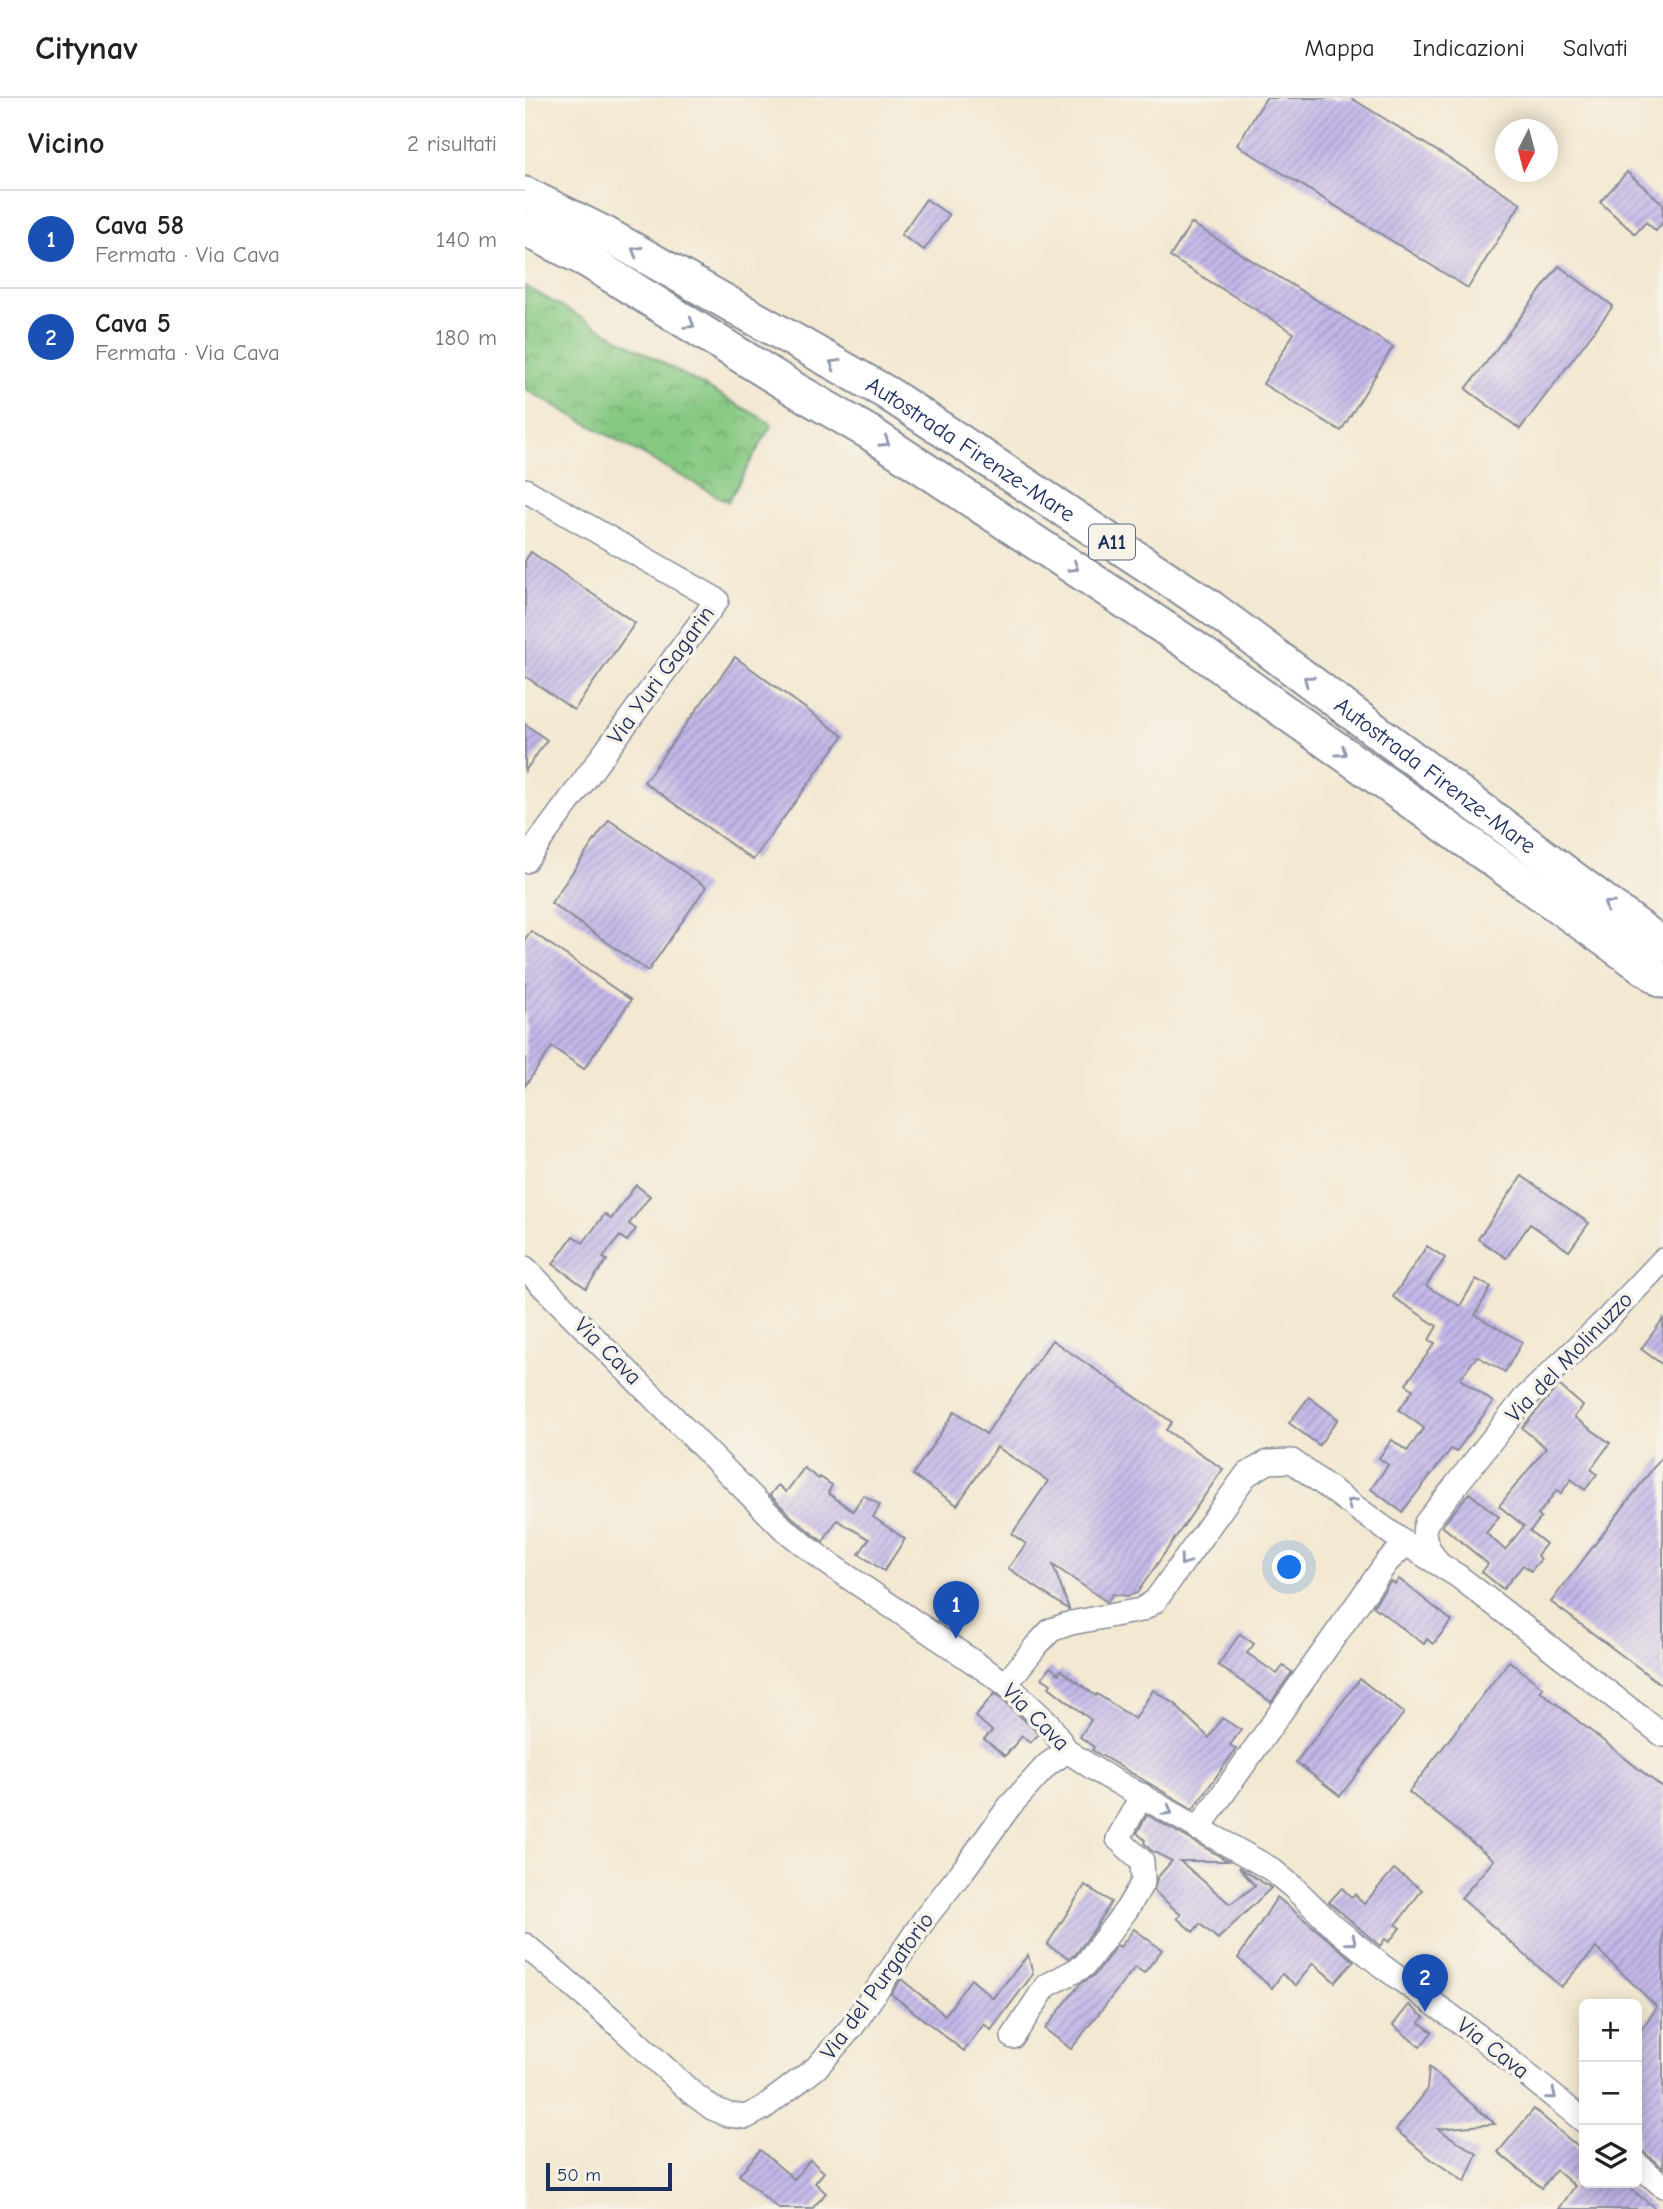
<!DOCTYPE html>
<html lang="it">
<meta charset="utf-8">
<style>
:root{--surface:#fff;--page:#f6f6f6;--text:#222;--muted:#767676;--line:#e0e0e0;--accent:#db2777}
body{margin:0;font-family:"Comic Neue",sans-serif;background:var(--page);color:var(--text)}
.controls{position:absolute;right:21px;bottom:21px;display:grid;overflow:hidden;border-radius:10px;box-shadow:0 4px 18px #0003}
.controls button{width:63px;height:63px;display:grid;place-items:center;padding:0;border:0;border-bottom:2px solid var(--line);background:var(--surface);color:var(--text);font:35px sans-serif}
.compass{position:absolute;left:970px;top:21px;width:63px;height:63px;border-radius:50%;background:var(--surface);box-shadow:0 4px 18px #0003;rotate:186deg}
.scale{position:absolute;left:21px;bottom:18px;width:126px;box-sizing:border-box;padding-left:7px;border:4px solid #1b2f5e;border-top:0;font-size:19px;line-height:24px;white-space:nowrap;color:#1b2f5e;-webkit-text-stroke:5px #f7f3e8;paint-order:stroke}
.you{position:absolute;left:765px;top:1470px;width:24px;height:24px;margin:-18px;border:5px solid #fff;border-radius:50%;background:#1a73e8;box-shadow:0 0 0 10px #1a73e833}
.badge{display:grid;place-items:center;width:46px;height:46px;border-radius:50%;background:var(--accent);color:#fff;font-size:23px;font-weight:700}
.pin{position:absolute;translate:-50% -58px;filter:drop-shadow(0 2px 4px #0008)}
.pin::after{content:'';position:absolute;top:37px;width:24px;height:21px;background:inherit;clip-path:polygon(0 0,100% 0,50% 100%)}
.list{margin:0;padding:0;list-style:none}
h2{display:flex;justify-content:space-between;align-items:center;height:91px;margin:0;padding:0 28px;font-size:30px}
h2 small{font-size:23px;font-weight:400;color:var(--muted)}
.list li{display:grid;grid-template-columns:46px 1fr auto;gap:21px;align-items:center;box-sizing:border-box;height:98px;padding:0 28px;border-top:2px solid var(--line)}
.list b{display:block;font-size:26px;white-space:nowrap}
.list p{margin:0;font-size:23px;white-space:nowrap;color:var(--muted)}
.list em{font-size:23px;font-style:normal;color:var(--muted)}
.icon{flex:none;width:38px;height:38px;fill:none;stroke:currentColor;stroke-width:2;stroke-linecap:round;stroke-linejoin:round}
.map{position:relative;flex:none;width:1138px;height:2111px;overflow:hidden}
header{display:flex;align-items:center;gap:42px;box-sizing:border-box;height:98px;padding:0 35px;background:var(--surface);border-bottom:2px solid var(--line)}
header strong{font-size:33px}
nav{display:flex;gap:38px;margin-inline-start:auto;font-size:24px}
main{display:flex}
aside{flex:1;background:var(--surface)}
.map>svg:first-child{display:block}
.park{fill:url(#park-crowns);stroke:#507c70;stroke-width:2}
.building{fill:url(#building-hatch)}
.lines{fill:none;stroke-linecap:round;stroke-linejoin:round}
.minor-casing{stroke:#878c98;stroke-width:26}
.highway-casing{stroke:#878c98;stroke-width:37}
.minor{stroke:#fff;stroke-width:23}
.highway{stroke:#fff;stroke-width:33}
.oneway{stroke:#8d97ae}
.labels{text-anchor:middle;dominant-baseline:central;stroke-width:7;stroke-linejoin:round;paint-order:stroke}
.shield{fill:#f7f3e8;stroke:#5d6a87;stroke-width:2}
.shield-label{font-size:21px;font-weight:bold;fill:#1b2f5e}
.street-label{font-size:23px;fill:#1b2f5e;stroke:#f7f3e8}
</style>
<header>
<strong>Citynav</strong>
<nav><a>Mappa</a><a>Indicazioni</a><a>Salvati</a></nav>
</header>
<main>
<aside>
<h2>Vicino<small>2 risultati</small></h2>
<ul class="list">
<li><span class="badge" style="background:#1a4fb4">1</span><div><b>Cava 58</b><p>Fermata · Via Cava</p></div><em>140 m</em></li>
<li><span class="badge" style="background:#1a4fb4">2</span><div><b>Cava 5</b><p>Fermata · Via Cava</p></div><em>180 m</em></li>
</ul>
</aside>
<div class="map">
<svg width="1138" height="2111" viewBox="0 0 1138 2111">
<defs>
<pattern id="park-crowns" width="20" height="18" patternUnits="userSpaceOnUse" patternTransform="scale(1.75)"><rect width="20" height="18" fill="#86c982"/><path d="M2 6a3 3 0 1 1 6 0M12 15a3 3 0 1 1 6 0" fill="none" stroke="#6da46e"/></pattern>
<pattern id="building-hatch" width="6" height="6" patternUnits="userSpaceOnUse" patternTransform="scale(1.75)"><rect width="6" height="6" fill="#c4b7e9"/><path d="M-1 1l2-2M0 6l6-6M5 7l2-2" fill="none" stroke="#9e95c0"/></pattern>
</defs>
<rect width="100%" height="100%" fill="#f7f3e8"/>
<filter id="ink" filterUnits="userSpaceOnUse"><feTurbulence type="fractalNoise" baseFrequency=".0143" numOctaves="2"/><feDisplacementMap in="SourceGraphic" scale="14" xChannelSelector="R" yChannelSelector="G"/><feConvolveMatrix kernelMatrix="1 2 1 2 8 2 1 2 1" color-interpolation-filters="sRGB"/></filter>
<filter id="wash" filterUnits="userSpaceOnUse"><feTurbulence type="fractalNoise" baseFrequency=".00686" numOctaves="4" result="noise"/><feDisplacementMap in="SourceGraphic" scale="28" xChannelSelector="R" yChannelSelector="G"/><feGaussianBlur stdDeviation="1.57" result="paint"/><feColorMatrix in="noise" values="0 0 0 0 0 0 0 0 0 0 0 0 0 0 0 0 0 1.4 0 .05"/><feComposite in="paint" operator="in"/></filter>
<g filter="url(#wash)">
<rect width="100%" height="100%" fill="#f3e8d1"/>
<!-- park -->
<path class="park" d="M 0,188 L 247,326 L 203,404 L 0,291 Z"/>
<g id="blocks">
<!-- building -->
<g class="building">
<path d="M 741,0 L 826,0 L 996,105 L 943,190 L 712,47 Z"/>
<path d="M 1102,74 L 1138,106 L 1138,124 L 1131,133 L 1121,124 L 1110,136 L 1075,104 Z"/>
<path d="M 401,101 L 424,117 L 399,152 L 376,137 Z"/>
<path d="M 666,125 L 868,249 L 816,333 L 738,286 L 769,235 L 645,159 Z"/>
<path d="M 1034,168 L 1088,208 L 995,331 L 941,291 Z"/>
<path d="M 6,454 L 110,525 L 49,612 L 0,578 L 0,463 Z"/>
<path d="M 210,559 L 318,638 L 228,762 L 119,684 Z"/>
<path d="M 0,626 L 22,642 L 0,673 Z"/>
<path d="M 84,722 L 181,789 L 123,873 L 26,805 Z"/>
<path d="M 6,833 L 106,902 L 59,971 L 27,949 L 0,988 L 0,841 Z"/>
<path d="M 997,1078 L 1064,1125 L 1044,1153 L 1005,1126 L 981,1160 L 953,1141 Z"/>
<path d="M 111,1087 L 125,1098 L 104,1126 L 111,1131 L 102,1143 L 95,1138 L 78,1160 L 82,1162 L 61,1190 L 28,1166 L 48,1138 L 58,1145 L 80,1116 L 86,1121 Z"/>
<path d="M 902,1148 L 920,1160 L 901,1188 L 935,1208 L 951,1181 L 966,1189 L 950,1217 L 997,1244 L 980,1274 L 952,1258 L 935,1281 L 968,1304 L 931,1354 L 926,1351 L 877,1414 L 846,1391 L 863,1367 L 854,1360 L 867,1342 L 882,1353 L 899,1330 L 874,1312 L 888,1292 L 881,1286 L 910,1245 L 904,1242 L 912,1228 L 868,1199 Z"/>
<path d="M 1138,1221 L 1138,1267 L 1116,1251 Z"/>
<path d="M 527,1242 L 647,1324 L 641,1332 L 698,1371 L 612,1495 L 602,1498 L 588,1496 L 582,1504 L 528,1467 L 544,1511 L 543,1511 L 483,1470 L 501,1446 L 487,1436 L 523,1383 L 472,1349 L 432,1407 L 388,1377 L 430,1313 L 461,1336 Z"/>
<path d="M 1034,1287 L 1058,1308 L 1049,1319 L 1085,1345 L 1066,1371 L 1072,1376 L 1060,1392 L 1046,1381 L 1036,1396 L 1032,1392 L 1013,1417 L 1016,1420 L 1005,1433 L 1021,1446 L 1012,1457 L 1016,1461 L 1006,1473 L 998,1467 L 978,1491 L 957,1474 L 963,1466 L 917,1428 L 944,1395 L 974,1419 L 961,1435 L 980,1452 L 999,1428 L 974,1408 L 1021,1350 L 997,1330 Z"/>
<path d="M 784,1299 L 813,1321 L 794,1347 L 764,1325 Z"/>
<path d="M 1138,1357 L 1138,1588 L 1026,1504 Z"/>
<path d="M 279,1370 L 294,1381 L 295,1379 L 307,1387 L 303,1395 L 328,1413 L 338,1397 L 355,1407 L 348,1419 L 380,1441 L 359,1473 L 334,1456 L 344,1441 L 312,1422 L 298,1444 L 268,1420 L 245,1397 L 253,1387 L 261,1394 Z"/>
<path d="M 874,1481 L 927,1523 L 908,1546 L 902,1541 L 899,1546 L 848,1508 L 866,1483 L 870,1486 Z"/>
<path d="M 715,1536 L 729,1546 L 722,1555 L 752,1576 L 758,1568 L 767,1574 L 746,1604 L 693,1567 Z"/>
<path d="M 984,1563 L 1018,1590 L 1015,1593 L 1138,1690 L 1138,2070 L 1112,2049 L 1112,1938 L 1132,1909 L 1071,1850 L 1036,1889 L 936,1800 L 969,1762 L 884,1694 Z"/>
<path d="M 525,1569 L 534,1576 L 536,1572 L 571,1598 L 572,1596 L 610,1621 L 628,1592 L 653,1608 L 652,1609 L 684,1640 L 697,1620 L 716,1632 L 705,1647 L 711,1651 L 668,1711 L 567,1652 L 569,1649 L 555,1639 L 566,1622 L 524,1589 L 526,1586 L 517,1580 Z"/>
<path d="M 835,1581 L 879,1615 L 815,1698 L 771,1664 Z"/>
<path d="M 470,1595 L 514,1636 L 505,1645 L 497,1638 L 480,1658 L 459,1641 L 467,1633 L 450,1618 Z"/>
<path d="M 622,1717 L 703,1763 L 655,1763 L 705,1806 L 730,1788 L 714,1769 L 746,1790 L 693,1841 L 675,1826 L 668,1834 L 652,1820 L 656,1817 L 629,1793 L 632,1780 L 647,1763 L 627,1753 L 619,1745 L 620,1742 L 612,1735 Z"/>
<path d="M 869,1771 L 897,1792 L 871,1827 L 875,1830 L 864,1844 L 860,1841 L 855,1848 L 804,1804 L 817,1790 L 826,1799 L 830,1796 L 839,1806 Z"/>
<path d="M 560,1787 L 586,1804 L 570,1830 L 550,1857 L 544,1860 L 522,1847 Z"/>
<path d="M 752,1799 L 829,1863 L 810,1884 L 788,1865 L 771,1887 L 757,1876 L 747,1890 L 713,1860 Z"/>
<path d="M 609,1831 L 637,1852 L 619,1875 L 610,1869 L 546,1951 L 520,1931 L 555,1886 L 570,1877 L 592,1847 L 595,1849 Z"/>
<path d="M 503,1857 L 508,1876 L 466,1932 L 459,1926 L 439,1953 L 366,1896 L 376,1881 L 420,1917 L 446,1881 L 468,1900 Z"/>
<path d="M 884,1907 L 899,1919 L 894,1924 L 907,1934 L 895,1949 L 868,1927 Z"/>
<path d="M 904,1969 L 970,2026 L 913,2031 L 952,2056 L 940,2084 L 906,2061 L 871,2032 L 902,1992 Z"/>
<path d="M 1009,2011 L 1059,2054 L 1059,2085 L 1098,2085 L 1131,2111 L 1034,2111 L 1050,2088 L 1031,2072 L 1017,2090 L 973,2054 Z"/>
<path d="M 235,2052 L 269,2081 L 285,2062 L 299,2074 L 290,2085 L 301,2095 L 287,2111 L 254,2111 L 214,2077 Z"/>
</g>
</g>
</g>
<g filter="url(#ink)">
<use href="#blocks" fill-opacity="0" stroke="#878c98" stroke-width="2"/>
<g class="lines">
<!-- minor casing -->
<g class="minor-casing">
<g id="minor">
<path d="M 0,392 L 192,502 L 0,763"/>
<path d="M 0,1170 L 259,1431 L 304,1466 L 481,1586 L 523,1625 L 542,1653 L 574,1674 L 746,1771 L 769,1790 L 809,1829 L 857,1868 L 959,1942 L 1059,2023"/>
<path d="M 913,1465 C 905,1453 895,1440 901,1425 L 999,1301 L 1083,1220 L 1138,1162"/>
<path d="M 481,1586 L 511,1548 L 526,1532 L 546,1525 L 616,1512 L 630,1503 L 721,1377 L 743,1364 L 767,1363 L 881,1446 L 933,1478 L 1138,1637"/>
<path d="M 673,1731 L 862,1464 L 881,1446"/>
<path d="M 0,1847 L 89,1923 L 166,1994 L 187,2010 L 204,2017 L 221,2019 L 238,2010 L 291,1970 L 327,1929 L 401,1819 L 439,1771 L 484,1709 L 522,1667 L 542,1653"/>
<path d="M 488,1939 L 521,1888 L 559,1868 L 602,1811 L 618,1784 L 617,1763 L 593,1741 L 617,1697"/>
<path d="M 1112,2066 L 1138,2088"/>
</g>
</g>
<!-- highway casing -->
<g class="highway-casing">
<g id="highway">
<path id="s1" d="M 0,96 L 81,136 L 362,295 L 684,508 L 1138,847"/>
<path d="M 0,131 L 63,163 L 271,292 L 345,335 L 670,550 L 1138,883"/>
</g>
</g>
<!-- minor -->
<use href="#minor" class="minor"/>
<!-- highway -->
<use href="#highway" class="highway"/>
</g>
<!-- one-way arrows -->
<defs><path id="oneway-chevron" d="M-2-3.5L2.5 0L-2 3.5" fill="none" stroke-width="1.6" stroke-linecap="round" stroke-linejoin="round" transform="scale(1.75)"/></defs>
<g class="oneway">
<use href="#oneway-chevron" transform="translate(111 153) rotate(-150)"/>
<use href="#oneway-chevron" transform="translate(165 226) rotate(32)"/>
<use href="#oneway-chevron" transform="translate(309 266) rotate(-150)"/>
<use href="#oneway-chevron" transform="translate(360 344) rotate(33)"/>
<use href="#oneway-chevron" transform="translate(549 469) rotate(33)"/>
<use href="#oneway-chevron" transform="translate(783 582) rotate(-143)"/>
<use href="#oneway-chevron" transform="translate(817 654) rotate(35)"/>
<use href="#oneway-chevron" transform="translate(1083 807) rotate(-143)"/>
<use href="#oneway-chevron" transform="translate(826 1405) rotate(-145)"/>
<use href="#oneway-chevron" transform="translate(659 1463) rotate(126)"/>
<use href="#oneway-chevron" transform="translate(643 1713) rotate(31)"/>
<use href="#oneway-chevron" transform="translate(827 1843) rotate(39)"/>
<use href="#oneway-chevron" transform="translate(1027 1997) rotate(39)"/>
</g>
</g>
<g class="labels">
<!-- shield labels -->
<rect class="shield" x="564" y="426.5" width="46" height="35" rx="5"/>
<g class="shield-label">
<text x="587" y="444">A11</text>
</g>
<!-- street labels -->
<g class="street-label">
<text stroke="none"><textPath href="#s1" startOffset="514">Autostrada Firenze-Mare</textPath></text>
<text transform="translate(136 577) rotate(-54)">Via Yuri Gagarin</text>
<text stroke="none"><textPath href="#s1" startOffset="1082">Autostrada Firenze-Mare</textPath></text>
<text transform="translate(83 1253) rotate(45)">Via Cava</text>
<text transform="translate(1044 1259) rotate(-46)">Via del Molinuzzo</text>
<text transform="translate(511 1619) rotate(45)">Via Cava</text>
<text transform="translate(352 1888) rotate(-54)">Via del Purgatorio</text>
<text transform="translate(968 1950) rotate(38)">Via Cava</text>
</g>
</g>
</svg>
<div class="controls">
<button>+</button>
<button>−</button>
<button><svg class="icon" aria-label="layers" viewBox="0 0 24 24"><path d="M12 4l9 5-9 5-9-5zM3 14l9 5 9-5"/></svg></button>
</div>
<svg class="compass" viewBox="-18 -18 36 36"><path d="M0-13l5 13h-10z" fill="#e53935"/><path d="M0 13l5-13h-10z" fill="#767676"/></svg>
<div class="scale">50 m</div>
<div class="you"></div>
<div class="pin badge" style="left:431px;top:1541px;background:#1a4fb4">1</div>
<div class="pin badge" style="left:900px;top:1914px;background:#1a4fb4">2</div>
</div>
</main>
